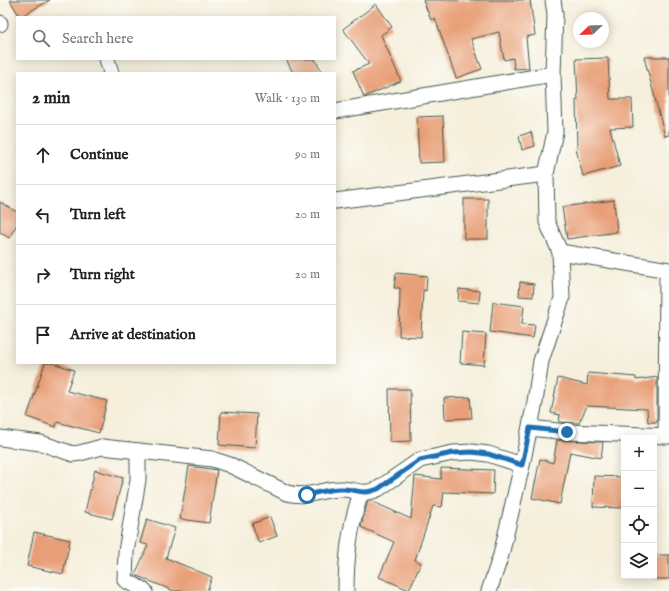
<!DOCTYPE html>
<meta charset="utf-8">
<style>
:root{--surface:#fff;--page:#f2f2f2;--text:#222;--muted:#767676;--line:#e0e0e0}
body{margin:0;font-family:"IM FELL English",serif;background:var(--page);color:var(--text)}
.controls{position:absolute;right:12px;bottom:12px;display:grid;overflow:hidden;border-radius:0px;box-shadow:0 2px 10px #0003}
.controls button{width:36px;height:36px;display:grid;place-items:center;padding:0;border:0;border-bottom:1px solid var(--line);background:var(--surface);color:var(--text);font:20px sans-serif}
.compass{position:absolute;left:573px;top:12px;width:36px;height:36px;border-radius:50%;background:var(--surface);box-shadow:0 2px 10px #0003;rotate:247deg}
.stop{position:absolute;width:12px;height:12px;margin:-9px;border:3px solid #1f6fb2;border-radius:50%;background:#fff}
.stop.end{background:#1f6fb2;border-color:#fff;box-shadow:0 1px 4px #0008}
.list{margin:0;padding:0;list-style:none}
h2{display:flex;justify-content:space-between;align-items:center;height:52px;margin:0;padding:0 16px;font-size:17px}
h2 small{font-size:13px;font-weight:400;color:var(--muted)}
.list li{display:grid;grid-template-columns:26px 1fr auto;gap:12px;align-items:center;box-sizing:border-box;height:60px;padding:0 16px;border-top:1px solid var(--line)}
.list b{display:block;font-size:15px;white-space:nowrap}
.list em{font-size:13px;font-style:normal;color:var(--muted)}
.icon{flex:none;width:22px;height:22px;fill:none;stroke:currentColor;stroke-width:2;stroke-linecap:round;stroke-linejoin:round}
.map{position:relative;flex:none;width:669px;height:591px;overflow:hidden}
.search{position:absolute;background:var(--surface);box-shadow:0 2px 10px #0003;left:16px;top:16px;width:320px;height:44px;display:flex;align-items:center;gap:10px;box-sizing:border-box;padding:0 14px;border-radius:0px;color:var(--muted);font-size:15px}
.panel{position:absolute;background:var(--surface);box-shadow:0 2px 10px #0003;left:16px;top:72px;width:320px;height:292px;border-radius:0px}
.map>svg:first-child{display:block}
.building{fill:#e89e76}
.lines{fill:none;stroke-linecap:round;stroke-linejoin:round}
.minor-casing{stroke:#3f584d;stroke-width:17}
.minor{stroke:#fff;stroke-width:15}
.route{stroke:#1f6fb2;stroke-width:5}
</style>
<div class="map">
<svg width="669" height="591" viewBox="0 0 669 591">
<rect width="100%" height="100%" fill="#fdfcf7"/>
<filter id="ink" filterUnits="userSpaceOnUse"><feTurbulence type="fractalNoise" baseFrequency=".025" numOctaves="2"/><feDisplacementMap in="SourceGraphic" scale="8" xChannelSelector="R" yChannelSelector="G"/><feConvolveMatrix kernelMatrix="1 2 1 2 8 2 1 2 1" color-interpolation-filters="sRGB"/></filter>
<filter id="wash" filterUnits="userSpaceOnUse"><feTurbulence type="fractalNoise" baseFrequency=".012" numOctaves="4" result="noise"/><feDisplacementMap in="SourceGraphic" scale="16" xChannelSelector="R" yChannelSelector="G"/><feGaussianBlur stdDeviation="0.9" result="paint"/><feColorMatrix in="noise" values="0 0 0 0 0 0 0 0 0 0 0 0 0 0 0 0 0 1.4 0 .05"/><feComposite in="paint" operator="in"/></filter>
<g filter="url(#wash)">
<rect width="100%" height="100%" fill="#f5efdc"/>
<g id="blocks">
<!-- building -->
<g class="building">
<path d="M 10,0 L 50,0 L 20,17 Z"/>
<path d="M 423,0 L 530,0 L 535,35 L 526,37 L 529,68 L 514,69 L 513,58 L 504,60 L 499,32 L 471,39 L 482,69 L 456,78 L 435,18 L 431,20 Z"/>
<path d="M 376,4 L 392,27 L 381,35 L 401,81 L 364,97 L 353,71 L 369,64 L 343,29 Z"/>
<path d="M 644,57 L 669,57 L 669,135 L 665,136 Z"/>
<path d="M 608,58 L 610,99 L 632,99 L 633,127 L 610,128 L 620,166 L 583,176 L 576,149 L 577,148 L 576,100 L 578,100 L 576,59 Z"/>
<path d="M 286,59 L 315,59 L 322,73 L 293,73 Z"/>
<path d="M 443,116 L 445,162 L 419,163 L 417,117 Z"/>
<path d="M 531,132 L 535,146 L 522,150 L 519,136 Z"/>
<rect x="464" y="199" width="24" height="40"/>
<path d="M 614,200 L 617,232 L 567,239 L 562,207 Z"/>
<path d="M 0,202 L 17,212 L 17,224 L 9,238 L 0,232 Z"/>
<path d="M 396,273 L 427,276 L 426,291 L 423,290 L 421,337 L 399,336 L 400,288 L 394,288 Z"/>
<path d="M 520,282 L 534,284 L 533,297 L 519,296 Z"/>
<path d="M 459,289 L 480,291 L 479,303 L 458,301 Z"/>
<path d="M 493,302 L 524,306 L 522,324 L 535,325 L 533,338 L 490,332 Z"/>
<path d="M 462,332 L 486,334 L 484,365 L 460,363 Z"/>
<path d="M 45,363 L 53,363 L 74,370 L 67,391 L 107,401 L 99,433 L 57,422 L 56,427 L 27,417 Z"/>
<path d="M 588,373 L 636,377 L 636,380 L 657,377 L 657,422 L 648,422 L 647,409 L 587,406 L 579,423 L 559,422 L 560,415 L 551,413 L 558,378 L 587,385 Z"/>
<path d="M 389,389 L 410,389 L 411,441 L 390,442 Z"/>
<path d="M 470,397 L 472,418 L 445,419 L 444,398 Z"/>
<path d="M 221,412 L 257,414 L 255,448 L 219,445 Z"/>
<path d="M 557,440 L 603,442 L 601,458 L 570,452 L 560,504 L 532,498 L 540,459 L 553,463 Z"/>
<path d="M 189,466 L 217,470 L 209,523 L 180,519 Z"/>
<path d="M 441,468 L 494,470 L 493,494 L 444,492 L 442,507 L 433,506 L 415,560 L 421,563 L 409,590 L 379,577 L 394,542 L 361,527 L 363,519 L 368,501 L 371,501 L 411,519 L 415,476 L 441,479 Z"/>
<path d="M 95,470 L 123,478 L 112,519 L 85,512 Z"/>
<path d="M 594,476 L 624,477 L 624,508 L 593,507 Z"/>
<path d="M 270,517 L 277,536 L 259,543 L 252,524 Z"/>
<path d="M 147,519 L 175,528 L 166,558 L 212,577 L 207,591 L 174,591 L 135,575 L 148,545 L 140,543 Z"/>
<path d="M 34,532 L 70,540 L 63,574 L 27,566 Z"/>
<rect x="654" y="555" width="15" height="24"/>
</g>
</g>
</g>
<g filter="url(#ink)">
<use href="#blocks" fill-opacity="0" stroke="#3f584d" stroke-width="1"/>
<g class="lines">
<!-- minor casing -->
<g class="minor-casing">
<g id="minor">
<path d="M 0,24 L 0,23"/>
<path d="M 107,59 L 111,73"/>
<path d="M 335,111 L 553,74"/>
<path d="M 335,201 L 546,174"/>
<path d="M 560,252 L 669,270"/>
<path d="M 530,428 L 567,432 L 669,436"/>
<path d="M 666,436 L 667,270"/>
<path d="M 0,438 L 41,443 L 73,454 L 80,453 L 102,447 L 212,459 L 230,465 L 287,493 C 309,499 322,488 343,489 C 358,490 362,496 378,489 L 420,460 L 453,453 L 472,452 L 488,454 L 522,465"/>
<path d="M 138,451 L 138,480 L 126,552 L 125,580 L 145,591"/>
<path d="M 346,591 C 346,558 350,524 361,493"/>
<path d="M 489,591 L 501,555 L 522,465 L 535,402 L 541,361 L 562,298 L 560,252 L 547,222 L 546,174 L 555,132 L 553,74 L 555,14 L 553,0"/>
</g>
</g>
<!-- minor -->
<use href="#minor" class="minor"/>
</g>
</g>
<g class="lines" filter="url(#ink)">
<!-- route -->
<path class="route" d="M 307,495 C 319,492 331,488 344,489 C 358,490 363,495 378,489 L 420,460 L 453,453 L 472,452 L 488,454 L 522,465 L 530,428 L 567,432"/>
</g>
</svg>
<div class="controls">
<button>+</button>
<button>−</button>
<button><svg class="icon" aria-label="locate" viewBox="0 0 24 24"><circle cx="12" cy="12" r="6"/><path d="M12 2v4M12 18v4M2 12h4M18 12h4"/></svg></button>
<button><svg class="icon" aria-label="layers" viewBox="0 0 24 24"><path d="M12 4l9 5-9 5-9-5zM3 14l9 5 9-5"/></svg></button>
</div>
<svg class="compass" viewBox="-18 -18 36 36"><path d="M0-13l5 13h-10z" fill="#e53935"/><path d="M0 13l5-13h-10z" fill="#767676"/></svg>
<div class="stop" style="left:307px;top:495px"></div>
<div class="stop end" style="left:567px;top:432px"></div>
<div class="search"><svg class="icon" aria-label="search" viewBox="0 0 24 24"><circle cx="10" cy="10" r="6"/><path d="M15 15l6 6"/></svg>Search here</div>
<section class="panel">
<h2>2 min<small>Walk · 130 m</small></h2>
<ul class="list">
<li><svg class="icon" aria-label="ahead" viewBox="0 0 24 24"><path d="M12 20V5M6 11l6-6 6 6"/></svg><div><b>Continue</b></div><em>90 m</em></li>
<li><svg class="icon" aria-label="left" viewBox="0 0 24 24"><path d="M17 20v-9H6M10 6l-5 5 5 5"/></svg><div><b>Turn left</b></div><em>20 m</em></li>
<li><svg class="icon" aria-label="right" viewBox="0 0 24 24"><path d="M7 20v-9h11M14 6l5 5-5 5"/></svg><div><b>Turn right</b></div><em>20 m</em></li>
<li><svg class="icon" aria-label="arrive" viewBox="0 0 24 24"><path d="M6 21V4h12l-3 4 3 4H6"/></svg><div><b>Arrive at destination</b></div></li>
</ul>
</section>
</div>
